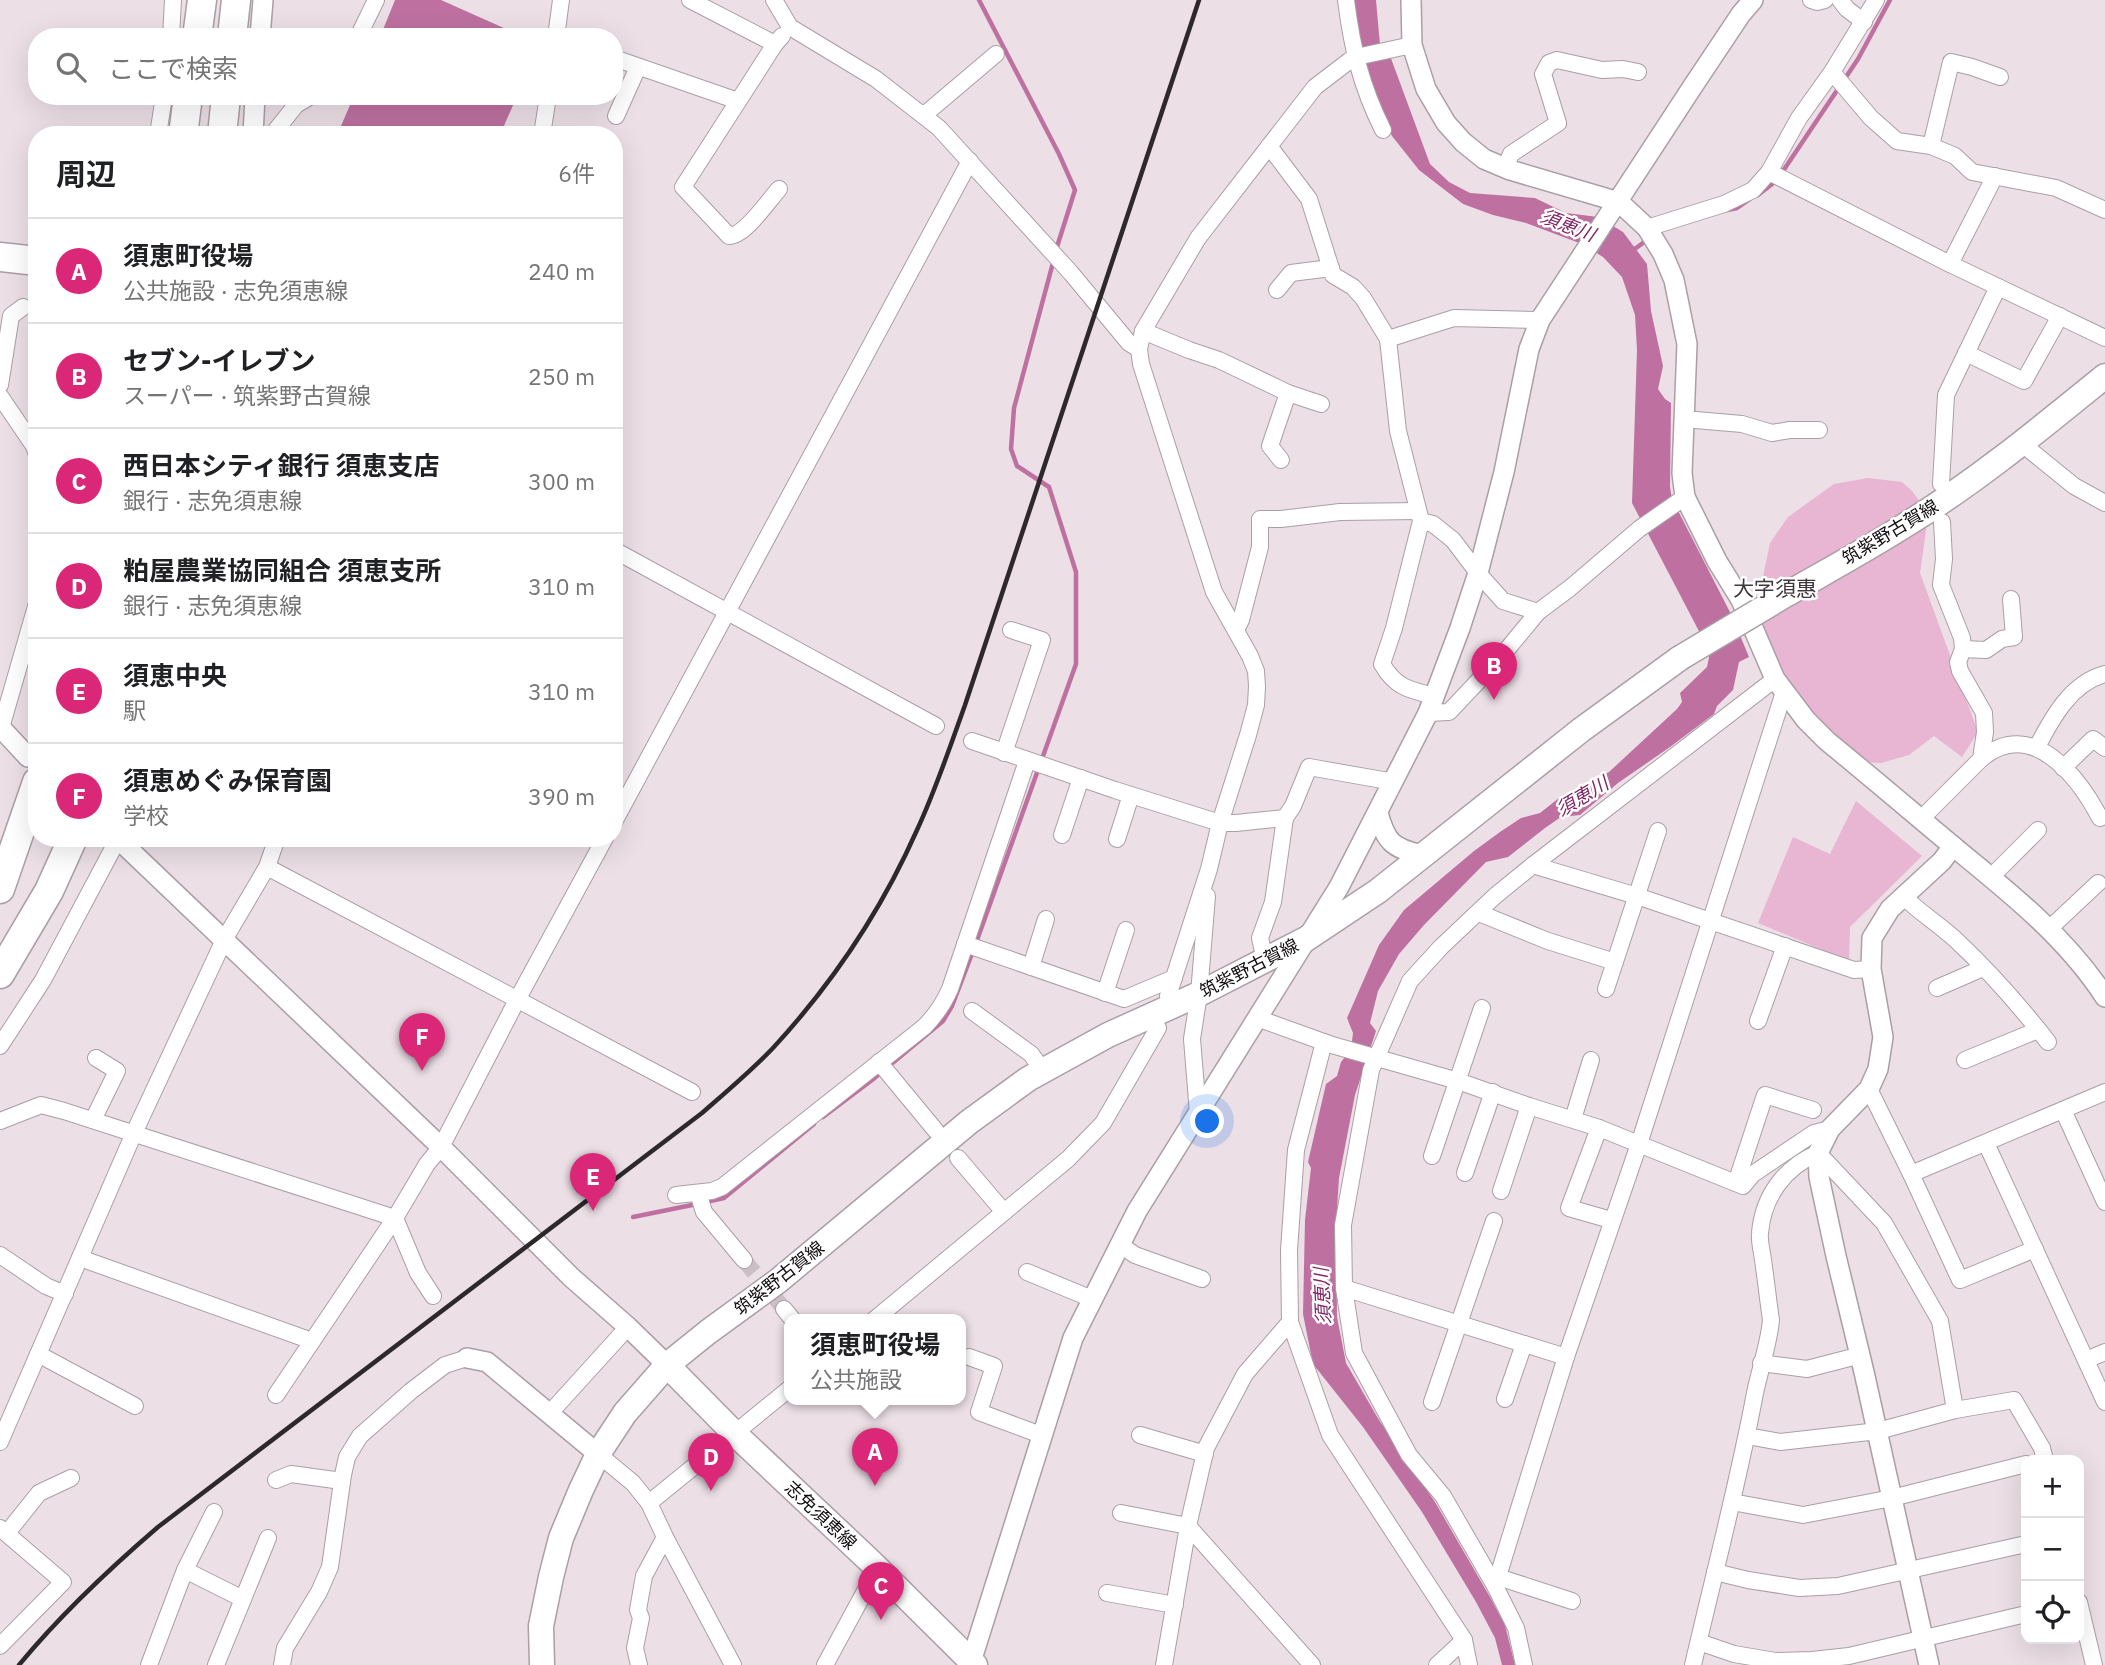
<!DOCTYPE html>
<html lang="ja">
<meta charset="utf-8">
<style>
:root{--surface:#fff;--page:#f6f6f6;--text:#202124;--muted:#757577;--line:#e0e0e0;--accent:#db2777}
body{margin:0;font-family:"IBM Plex Sans","Noto Sans JP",sans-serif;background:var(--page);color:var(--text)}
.controls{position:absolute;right:21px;bottom:21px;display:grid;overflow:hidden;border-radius:14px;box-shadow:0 7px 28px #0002}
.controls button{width:63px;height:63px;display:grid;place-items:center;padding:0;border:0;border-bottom:2px solid var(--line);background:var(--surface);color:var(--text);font:35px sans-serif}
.you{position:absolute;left:1208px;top:1122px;width:24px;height:24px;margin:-18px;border:5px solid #fff;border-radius:50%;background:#1a73e8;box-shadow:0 0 0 10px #1a73e833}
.badge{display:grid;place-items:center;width:46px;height:46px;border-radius:50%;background:var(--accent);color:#fff;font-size:23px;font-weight:700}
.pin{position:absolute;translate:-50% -58px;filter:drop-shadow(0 2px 4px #0008)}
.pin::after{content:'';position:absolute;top:37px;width:24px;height:21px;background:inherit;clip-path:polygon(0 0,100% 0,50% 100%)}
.popup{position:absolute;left:784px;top:1314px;width:182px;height:91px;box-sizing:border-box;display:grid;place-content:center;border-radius:14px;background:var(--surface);filter:drop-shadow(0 2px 5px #0005);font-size:23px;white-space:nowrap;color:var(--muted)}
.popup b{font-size:26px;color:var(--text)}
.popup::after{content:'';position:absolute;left:50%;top:100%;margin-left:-14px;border:14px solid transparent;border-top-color:var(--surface)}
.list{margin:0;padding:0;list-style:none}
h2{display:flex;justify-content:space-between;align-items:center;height:91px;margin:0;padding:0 28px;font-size:30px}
h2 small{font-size:23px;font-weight:400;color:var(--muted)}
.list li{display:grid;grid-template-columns:46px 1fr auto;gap:21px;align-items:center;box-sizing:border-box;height:105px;padding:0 28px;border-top:2px solid var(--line)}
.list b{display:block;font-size:26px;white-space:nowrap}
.list p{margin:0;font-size:23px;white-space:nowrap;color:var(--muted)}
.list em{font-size:23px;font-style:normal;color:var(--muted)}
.icon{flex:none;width:38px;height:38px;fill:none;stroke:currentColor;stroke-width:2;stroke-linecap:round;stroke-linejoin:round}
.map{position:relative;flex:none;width:2105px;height:1665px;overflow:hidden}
.search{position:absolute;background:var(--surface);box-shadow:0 7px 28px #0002;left:28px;top:28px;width:595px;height:77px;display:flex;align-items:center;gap:18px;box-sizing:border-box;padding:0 24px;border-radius:28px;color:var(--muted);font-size:26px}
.panel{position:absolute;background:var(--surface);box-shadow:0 7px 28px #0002;left:28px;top:126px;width:595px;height:721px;border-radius:28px}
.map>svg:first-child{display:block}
.green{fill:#e8b5d3}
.water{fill:#be71a0}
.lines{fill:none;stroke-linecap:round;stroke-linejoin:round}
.stream{stroke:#be71a0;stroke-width:4.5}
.minor-tunnel{stroke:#cbbfc6;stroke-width:16;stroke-dasharray:16 8;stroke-linecap:butt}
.minor-casing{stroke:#aa9fa5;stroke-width:18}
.tertiary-casing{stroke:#aa9fa5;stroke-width:22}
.primary-casing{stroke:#aa9fa5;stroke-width:27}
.motorway-casing{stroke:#aa9fa5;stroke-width:31}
.minor{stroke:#fff;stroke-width:16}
.tertiary{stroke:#fff;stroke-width:19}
.primary{stroke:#fff;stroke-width:24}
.motorway{stroke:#fff;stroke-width:28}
.rail{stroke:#2d282b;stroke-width:4.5}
.primary-bridge-casing{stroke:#aa9fa5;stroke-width:27;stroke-linecap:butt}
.primary-bridge{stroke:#fff;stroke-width:24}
.labels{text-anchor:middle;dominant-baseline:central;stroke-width:5;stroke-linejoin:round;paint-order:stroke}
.street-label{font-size:18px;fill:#100c0f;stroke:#fff}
.water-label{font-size:19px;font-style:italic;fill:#812564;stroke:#fff}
.quarter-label{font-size:21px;fill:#40363c;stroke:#fff}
</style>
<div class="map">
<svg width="2105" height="1665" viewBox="0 0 2105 1665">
<rect width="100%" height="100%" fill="#ecdfe6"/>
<!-- green -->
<g class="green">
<path d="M 1868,478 L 1902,482 L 1912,491 L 1923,506 L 1927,523 L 1920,573 L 1978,732 L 1962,757 L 1934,736 L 1909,755 L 1881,763 L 1862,762 L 1825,734 L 1766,650 L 1755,616 L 1770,543 L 1788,517 L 1834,484 Z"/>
<path d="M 1856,801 L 1922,856 L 1850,927 L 1849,961 L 1758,923 L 1793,837 L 1830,854 Z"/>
</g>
<!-- water -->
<g class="water">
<path d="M 395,0 L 441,0 L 524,37 L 380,37 Z"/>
<path d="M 1352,0 L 1376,0 L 1380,45 L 1389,53 L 1430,164 L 1449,182 L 1470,193 L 1535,198 L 1566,213 L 1598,217 L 1623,232 L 1647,264 L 1651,311 L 1663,366 L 1658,389 L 1665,399 L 1671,403 L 1670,487 L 1672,499 L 1732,616 L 1749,657 L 1739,662 L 1733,690 L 1717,706 L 1714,714 L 1670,747 L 1618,783 L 1580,815 L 1561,817 L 1545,828 L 1508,857 L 1486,862 L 1424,925 L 1399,954 L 1378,991 L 1370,1023 L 1376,1031 L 1355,1095 L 1339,1178 L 1336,1225 L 1337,1317 L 1346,1363 L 1379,1420 L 1435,1502 L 1490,1597 L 1505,1625 L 1515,1665 L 1502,1665 L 1495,1638 L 1476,1602 L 1422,1512 L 1363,1427 L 1313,1364 L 1303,1314 L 1305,1220 L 1311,1168 L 1308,1162 L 1326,1084 L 1337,1076 L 1341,1062 L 1349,1052 L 1352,1041 L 1353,1033 L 1347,1018 L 1379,945 L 1404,910 L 1474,851 L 1500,832 L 1521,818 L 1540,813 L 1559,798 L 1609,772 L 1677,709 L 1682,702 L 1680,693 L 1707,667 L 1709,657 L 1701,635 L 1632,503 L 1637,350 L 1635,315 L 1622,277 L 1603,257 L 1582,244 L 1526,223 L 1493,215 L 1463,204 L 1419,170 L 1392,136 L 1373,98 L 1361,48 Z"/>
<path d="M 354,96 L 517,96 L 500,135 L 337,135 Z"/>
</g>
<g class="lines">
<!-- stream -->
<g class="stream">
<path d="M 979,0 L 1059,154 L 1075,190 L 1056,250"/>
<path d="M 1781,174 L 1858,59 L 1890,0"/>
<path d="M 1758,195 L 1776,181"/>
<path d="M 1727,210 L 1737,208 L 1750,199"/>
<path d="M 1632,251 L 1647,240"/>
<path d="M 976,943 L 1076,664 L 1076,572 L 1049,487 L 1017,466 L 1011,449 L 1014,408 L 1054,259"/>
<path d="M 823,1117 L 872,1080 L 943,1021 L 952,1006 L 973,951"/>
<path d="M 706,1202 L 724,1198 L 814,1124"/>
<path d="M 633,1217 L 697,1204"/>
</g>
<!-- minor-tunnel -->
<path class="minor-tunnel" d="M 744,1260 L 784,1309"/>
<!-- minor casing -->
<g class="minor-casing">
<g id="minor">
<path d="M 690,0 L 775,44 L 782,36"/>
<path d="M 774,0 L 790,27 L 876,79 L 939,128 L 1071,273 L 1129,343 L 1139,349"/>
<path d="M 1346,0 C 1352,48 1361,86 1383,130"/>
<path d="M 1811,0 L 1817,2 L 1825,0"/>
<path d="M 1840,0 L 1847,9 L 1864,22"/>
<path d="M 171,37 L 173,0"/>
<path d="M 358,37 L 376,0"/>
<path d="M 556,37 L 561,0"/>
<path d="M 775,44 L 683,187 L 729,236 C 745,236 768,201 779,189"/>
<path d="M 614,58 L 738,101"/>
<path d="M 1832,72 L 1871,118 L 1897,141 L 1931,146 L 1955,156 L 1972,172 L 2056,188 L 2105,210"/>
<path d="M 924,115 L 996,54"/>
<path d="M 616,116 L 638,67"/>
<path d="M 158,135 L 164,96"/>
<path d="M 272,135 L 296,105 L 311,96"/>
<path d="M 542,135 L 548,96"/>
<path d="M 1269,146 L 1309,199 L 1333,275 L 1353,287 L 1363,298 L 1388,339 L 1398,431 L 1421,521 L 1394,628 L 1382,664 C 1395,687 1409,690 1434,696"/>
<path d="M 1931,146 L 1951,62 L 1972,67 L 2000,77"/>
<path d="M 1505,168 L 1511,154 L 1558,123 L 1543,74 L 1549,63 L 1557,60 L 1602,70 L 1623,69 L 1638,72"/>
<path d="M 1769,172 L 1950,264 L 2105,338"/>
<path d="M 1647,228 L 1724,204 L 1753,190 L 1769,172 L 1799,118 L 1832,72 L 1876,0"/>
<path d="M 1950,264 L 1995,176"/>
<path d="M 1277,290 L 1291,273 L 1331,268"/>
<path d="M 1143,331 L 1189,350 L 1219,360 L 1288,393 L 1321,404"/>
<path d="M 1388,339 L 1454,318 L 1540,320"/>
<path d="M 1966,353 L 2024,381 L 2060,316"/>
<path d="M 0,385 L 11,316 L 23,307"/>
<path d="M 0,396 L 34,446 L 37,455"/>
<path d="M 1684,419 L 1742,424 L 1772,433 L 1790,430 L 1819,430"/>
<path d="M 2021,443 L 2074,486 L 2105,503"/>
<path d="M 1281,460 L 1270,446 L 1288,393"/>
<path d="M 1941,484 L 1946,395 L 1998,287"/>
<path d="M 1421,521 L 1433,524 L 1453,540 L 1478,573 L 1503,601 L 1538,612"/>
<path d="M 614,550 L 936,726"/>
<path d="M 1236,630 L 1241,620 L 1260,547 L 1260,519 L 1281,519 L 1340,512 L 1418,511"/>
<path d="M 1963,649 L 1986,650 L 2002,639 L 2014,637 L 2011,599"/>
<path d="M 1428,713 L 1449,712 L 1499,659 L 1538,612 L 1570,588 L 1639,529 L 1685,497"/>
<path d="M 1,728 L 37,603"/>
<path d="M 972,741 L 1115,790 L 1220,823 L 1236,823 L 1285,818 L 1273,902 L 1260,938 L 1265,960"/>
<path d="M 2037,747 C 2052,718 2071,683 2105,674"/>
<path d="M 1004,753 L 1042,640 L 1011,630"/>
<path d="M 1981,759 C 2031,716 2078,776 2100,818"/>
<path d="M 2063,768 L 2093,739 L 2105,748"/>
<path d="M 1285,818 L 1293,806 L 1309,767 L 1394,782"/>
<path d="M 1921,819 L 1981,759 L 1985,732 L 1984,713 L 1960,671 L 1958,662 L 1963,649 L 1962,638 L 1941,585 L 1944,559 L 1942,522"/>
<path d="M 614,822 L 970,161"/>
<path d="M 1062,835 L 1081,778"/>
<path d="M 1117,839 L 1131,795"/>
<path d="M 1533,865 L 1637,896 L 1854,970 L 1871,969"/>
<path d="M 267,867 L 692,1092"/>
<path d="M 1991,877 L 2038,830"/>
<path d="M 1903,896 C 1920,913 1940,925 1957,941 C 1990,972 2020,1006 2048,1042"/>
<path d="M 1479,913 L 1548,941 L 1615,962"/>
<path d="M 2049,929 L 2098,883"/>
<path d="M 965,944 L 1124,999 L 1174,978"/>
<path d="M 1031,967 L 1046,919"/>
<path d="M 1937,988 L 1983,968"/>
<path d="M 1606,989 L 1658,831"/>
<path d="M 1105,993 L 1126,930"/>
<path d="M 1168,996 L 1209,869 L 1220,823 L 1248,735 L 1256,705 L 1257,686 L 1256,671 L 1250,656 L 1214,592 L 1141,364 L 1139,349 L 1143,331 L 1198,238 L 1315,87 L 1349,61 L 1361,56 L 1412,45"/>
<path d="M 972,1011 L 1031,1054 L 1036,1061 L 1041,1072"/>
<path d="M 1257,1018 L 1332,1045 L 1458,1081 L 1529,1106 L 1599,1128 L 1743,1186 L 1753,1174 L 1814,1133 L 1830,1129"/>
<path d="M 1758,1021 L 1785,946"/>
<path d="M 1324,1042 L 1296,1150 L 1289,1250 L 1290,1322 L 1330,1435 L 1464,1640 L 1469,1665"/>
<path d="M 0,1046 L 43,980 L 118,839"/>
<path d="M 1965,1060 L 2038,1030"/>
<path d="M 879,1062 L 936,1131"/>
<path d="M 1869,1089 L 1911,1174 L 1960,1280 L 2035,1249"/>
<path d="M 2063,1110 L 2105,1202"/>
<path d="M 1198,1113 L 1192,1039 L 1199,994 L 1207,896"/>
<path d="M 1573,1119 L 1591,1060"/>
<path d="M 93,1120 L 117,1071 L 96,1058"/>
<path d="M 0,1121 L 41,1105 L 64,1111 L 395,1218 L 418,1273 L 433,1296"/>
<path d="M 1599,1128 L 1569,1208 L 1611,1220"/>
<path d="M 1986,1143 L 2105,1402"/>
<path d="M 1432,1156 L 1482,1008"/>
<path d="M 958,1158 L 1004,1212"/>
<path d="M 1465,1173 L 1493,1092"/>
<path d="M 1911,1174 L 2105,1092"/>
<path d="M 1736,1183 L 1765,1095 L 1813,1110"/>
<path d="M 1501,1191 L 1529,1106"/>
<path d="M 698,1193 L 704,1212 L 744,1260"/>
<path d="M 676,1195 L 712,1191 L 722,1187 L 924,1027 C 936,1015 943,1005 950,989 L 1027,761"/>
<path d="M 1119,1244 L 1135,1255 L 1202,1279"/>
<path d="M 0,1255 L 46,1286 L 65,1294"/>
<path d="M 80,1258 L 312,1341"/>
<path d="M 1027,1272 L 1092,1299"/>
<path d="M 1344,1288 L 1566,1357"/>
<path d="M 784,1309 L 793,1320"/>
<path d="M 874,1320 L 1068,1159 L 1103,1123 L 1158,1028"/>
<path d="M 38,1354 L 135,1406"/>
<path d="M 969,1357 L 994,1366 L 979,1412 L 1041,1435"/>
<path d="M 2086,1360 L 2105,1352"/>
<path d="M 1761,1363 L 1807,1369 L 1861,1355"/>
<path d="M 276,1395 L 395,1218 L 427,1164 L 441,1147 L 517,1000 L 605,838"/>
<path d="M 1505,1399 L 1524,1344"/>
<path d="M 1432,1402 L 1494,1221"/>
<path d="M 549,1414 L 628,1327"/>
<path d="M 1140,1435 L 1205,1454"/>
<path d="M 1747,1436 L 1780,1442 L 1878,1431 L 1955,1410 L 2014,1400 L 2042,1448 L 2045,1460"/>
<path d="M 0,1442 L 134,1133 L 224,940 L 267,867 L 277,838"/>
<path d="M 598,1454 L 633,1483 L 649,1503 L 665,1537 L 733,1665"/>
<path d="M 276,1480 L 291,1474 L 342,1481"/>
<path d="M 1732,1502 L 1803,1515 L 1892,1498 L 2026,1464"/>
<path d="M 649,1503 L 789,1389"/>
<path d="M 1121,1513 L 1188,1526 L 1312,1665"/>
<path d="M 0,1528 L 63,1582 L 0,1646"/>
<path d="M 7,1533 L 39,1493 L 71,1478"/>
<path d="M 185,1570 L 243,1599"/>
<path d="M 1715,1572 L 1748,1580 L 1799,1588 L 1838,1586 L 2026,1544"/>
<path d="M 1498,1577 L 1572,1601"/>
<path d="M 1495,1586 L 1566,1357 L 1639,1144 L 1784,692"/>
<path d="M 1107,1593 L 1175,1605"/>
<path d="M 2079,1602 L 2094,1665"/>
<path d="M 1699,1642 L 1734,1654 L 1775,1661 L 1812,1660 L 1849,1656 L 2026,1614"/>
<path d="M 149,1665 L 185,1570 L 214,1512"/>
<path d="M 216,1665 L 268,1538"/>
<path d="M 282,1665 L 285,1648 L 319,1592 L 330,1567 L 343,1475 L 347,1457 L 360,1436 L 411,1391 L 445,1365 L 467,1358"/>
<path d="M 639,1665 L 635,1648 L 641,1618 L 638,1610 L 644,1576 L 665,1537"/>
<path d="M 825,1665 L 877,1569"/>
<path d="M 1164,1665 L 1188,1526 L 1206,1448 L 1245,1374 L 1290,1322"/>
<path d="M 1437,1665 L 1464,1640"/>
<path d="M 1524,1665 L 1516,1628 L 1495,1586 L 1443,1496 L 1409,1455 L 1354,1353 L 1344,1288 L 1343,1225 L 1371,1070 L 1410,981 L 1441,947 L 1495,896 L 1533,865 L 1775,679"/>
<path d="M 1693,1665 C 1714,1574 1738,1484 1755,1393 C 1760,1369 1769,1343 1771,1320 C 1768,1300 1766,1280 1763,1260 C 1762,1251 1759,1241 1760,1233 C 1763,1196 1785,1167 1818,1153 L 1884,1223 L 1940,1321 L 1955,1410"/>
</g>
</g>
<!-- tertiary casing -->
<g class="tertiary-casing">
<g id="tertiary">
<path d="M 1411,0 L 1412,45 L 1426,89 L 1446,123 L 1463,142 L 1484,159 L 1510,170 L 1619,202 L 1647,228 L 1663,254 L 1674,280 L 1687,344 L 1682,473 L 1685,497 L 1717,561 L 1741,600 L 1775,679 L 1806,720 L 1827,741 C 1870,776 1912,812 1954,847 C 2009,892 2066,937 2105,997"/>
<path d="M 260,37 L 263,0"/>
<path d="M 253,135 L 255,96"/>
<path d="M 0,727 L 28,757"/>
<path d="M 1378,813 C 1386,842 1392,848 1422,855"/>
<path d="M 117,838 L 441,1147 L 571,1277 L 628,1327 L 667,1365"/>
<path d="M 467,1358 L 487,1362 L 598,1454"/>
<path d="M 970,1665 L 1073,1338 L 1137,1211 L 1339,887 L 1428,713 L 1460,628 L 1478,573 L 1504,472 L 1529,349 L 1540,320 L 1693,86 L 1741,14 L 1753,0"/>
<path d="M 1929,1665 L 1864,1372 L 1836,1256 L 1819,1177 L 1818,1153 L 1830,1129 L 1869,1089 L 1878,1069 L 1883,1037 L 1871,969 L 1872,938 L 1890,909 L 1942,861 L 1953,846"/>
</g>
</g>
<!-- primary casing -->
<g class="primary-casing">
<g id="primary">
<path d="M 1787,594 C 1827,571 1868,549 1907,524 C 1977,481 2041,428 2105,376"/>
<path d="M 667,1365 L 735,1434 L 871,1562 L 975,1665"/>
<path d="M 542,1665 L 541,1626 L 551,1577 L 561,1538 L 581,1490 L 598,1454 L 625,1413 L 667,1365 L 708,1332 L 778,1281 L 969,1122 L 1028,1079 L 1108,1035 L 1199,994 L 1306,939 L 1378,891 L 1581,730 L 1680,658"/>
</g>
</g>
<!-- motorway casing -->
<g class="motorway-casing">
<g id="motorway">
<path d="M 197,37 L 202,0"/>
<path d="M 232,37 L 236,0"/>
<path d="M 183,135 L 188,96"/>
<path d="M 222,135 L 226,96"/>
<path d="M 0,257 L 37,261"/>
<path d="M 0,889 L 37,782"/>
<path d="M 0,974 L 49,891 L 73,838"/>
</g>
</g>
<!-- minor -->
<use href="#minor" class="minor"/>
<!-- tertiary -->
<use href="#tertiary" class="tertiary"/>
<!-- primary -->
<use href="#primary" class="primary"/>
<!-- motorway -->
<use href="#motorway" class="motorway"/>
<!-- rail -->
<path class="rail" d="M 19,1665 C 61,1614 108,1570 158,1527 L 702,1113 C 726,1092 751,1071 773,1048 C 832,984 882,909 917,830 C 936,789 950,747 965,705 L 1199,0"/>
<!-- primary-bridge casing -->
<g class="primary-bridge-casing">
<path id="primary-bridge" d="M 1680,658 L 1787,594"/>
</g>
<!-- primary-bridge -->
<use href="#primary-bridge" class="primary-bridge"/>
</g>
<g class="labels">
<!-- street labels -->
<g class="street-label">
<text transform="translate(1890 532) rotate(-31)">筑紫野古賀線</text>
<text transform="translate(1249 968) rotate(-27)">筑紫野古賀線</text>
<text transform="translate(779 1278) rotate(-38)">筑紫野古賀線</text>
<text transform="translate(821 1515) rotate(43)">志免須恵線</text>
</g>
<!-- water labels -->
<g class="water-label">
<text transform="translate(1568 225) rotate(21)">須恵川</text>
<text transform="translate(1582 796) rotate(-31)">須恵川</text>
<text transform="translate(1322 1296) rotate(-93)">須恵川</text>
</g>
<!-- quarter labels -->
<g class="quarter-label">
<text x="1775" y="588">大字須惠</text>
</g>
</g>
</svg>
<div class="controls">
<button>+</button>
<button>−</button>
<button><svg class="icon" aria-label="locate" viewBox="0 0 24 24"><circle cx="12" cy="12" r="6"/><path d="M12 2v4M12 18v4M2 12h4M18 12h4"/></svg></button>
</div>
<div class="you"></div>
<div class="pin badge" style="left:875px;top:1486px">A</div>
<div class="popup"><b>須恵町役場</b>公共施設</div>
<div class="pin badge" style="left:1494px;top:700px">B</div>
<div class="pin badge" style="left:881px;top:1620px">C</div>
<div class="pin badge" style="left:711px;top:1491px">D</div>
<div class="pin badge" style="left:593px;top:1211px">E</div>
<div class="pin badge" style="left:422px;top:1071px">F</div>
<div class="search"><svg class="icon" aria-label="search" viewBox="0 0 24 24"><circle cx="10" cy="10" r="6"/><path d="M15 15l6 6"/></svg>ここで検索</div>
<section class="panel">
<h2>周辺<small>6件</small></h2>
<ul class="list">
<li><span class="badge">A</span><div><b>須恵町役場</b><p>公共施設 · 志免須恵線</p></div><em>240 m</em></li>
<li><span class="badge">B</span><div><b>セブン-イレブン</b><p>スーパー · 筑紫野古賀線</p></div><em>250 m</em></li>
<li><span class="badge">C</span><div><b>西日本シティ銀行 須恵支店</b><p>銀行 · 志免須恵線</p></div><em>300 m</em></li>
<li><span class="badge">D</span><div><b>粕屋農業協同組合 須恵支所</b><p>銀行 · 志免須恵線</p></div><em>310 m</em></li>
<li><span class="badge">E</span><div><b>須恵中央</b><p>駅</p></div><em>310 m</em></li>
<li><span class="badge">F</span><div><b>須恵めぐみ保育園</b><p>学校</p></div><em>390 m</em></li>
</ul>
</section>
</div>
